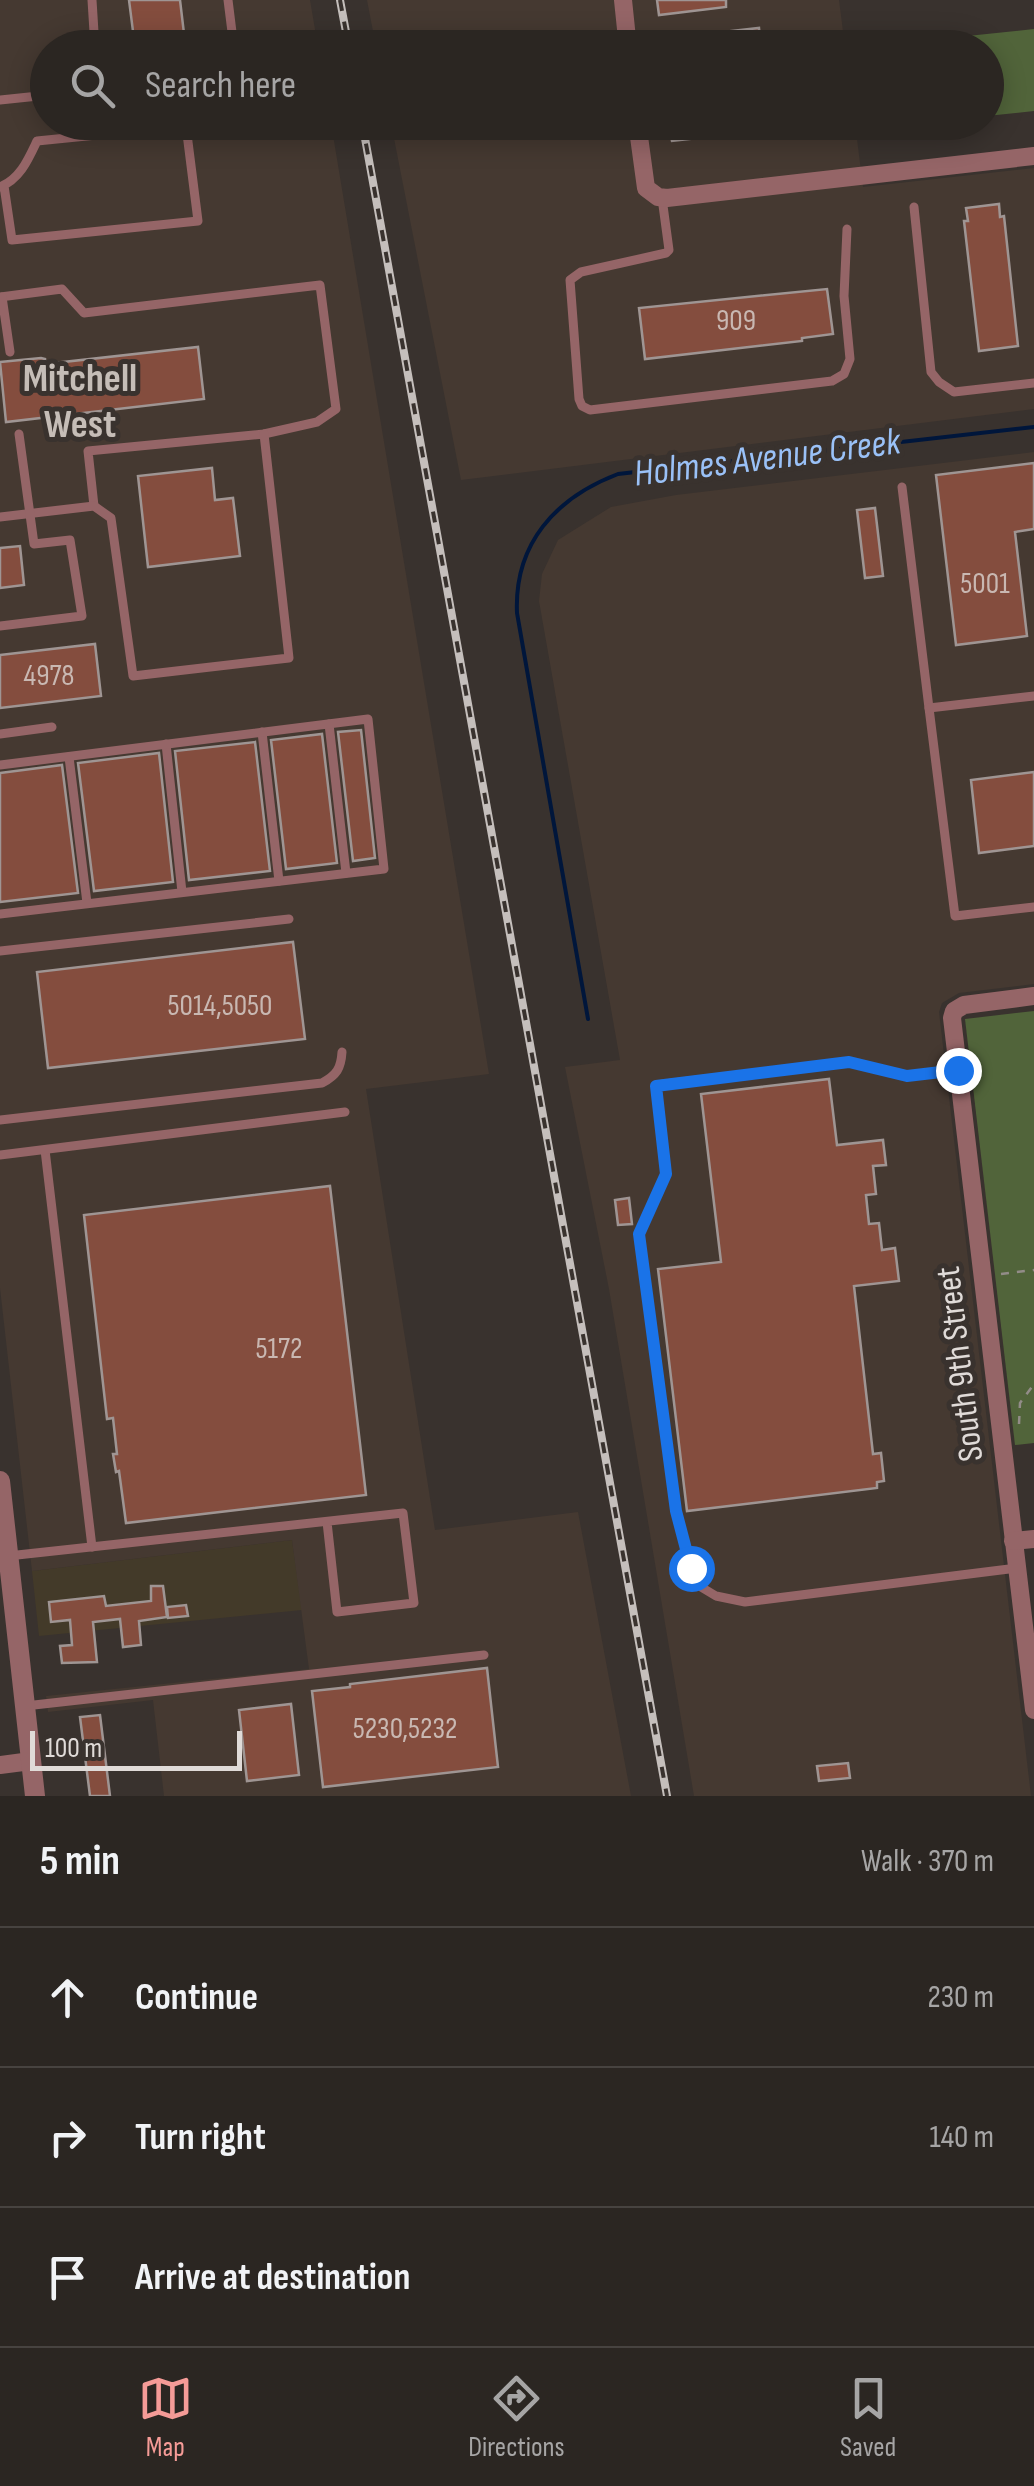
<!DOCTYPE html>
<meta charset="utf-8">
<style>
:root{--surface:#2b2622;--page:#37322f;--text:#f1f3f6;--muted:#a6a5a5;--line:#474340;--accent:#f59b97}
body{margin:0;font-family:"Sofia Sans Condensed",sans-serif;background:var(--page);color:var(--text)}
.scale{position:absolute;left:30px;bottom:25px;width:212px;box-sizing:border-box;padding-left:10px;border:5px solid #e0dbd8;border-top:0;font-size:28px;line-height:35px;white-space:nowrap;color:#e0dbd8;-webkit-text-stroke:8px #39322e;paint-order:stroke}
.stop{position:absolute;width:30px;height:30px;margin:-22px;border:8px solid #1a73e8;border-radius:50%;background:#fff}
.stop.end{background:#1a73e8;border-color:#fff;box-shadow:0 2px 10px #0008}
.list{margin:0;padding:0;list-style:none}
h2{display:flex;justify-content:space-between;align-items:center;height:130px;margin:0;padding:0 40px;font-size:42px}
h2 small{font-size:32px;font-weight:400;color:var(--muted)}
.list li{display:grid;grid-template-columns:65px 1fr auto;gap:30px;align-items:center;box-sizing:border-box;height:140px;padding:0 40px;border-top:2px solid var(--line)}
.list b{display:block;font-size:38px;white-space:nowrap}
.list em{font-size:32px;font-style:normal;color:var(--muted)}
.icon{flex:none;width:55px;height:55px;fill:none;stroke:currentColor;stroke-width:2;stroke-linecap:round;stroke-linejoin:round}
.map{position:relative;flex:none;width:1034px;height:1796px;overflow:hidden}
.search{position:absolute;background:var(--surface);box-shadow:0 5px 25px #0003;left:30px;right:30px;top:30px;height:110px;display:flex;align-items:center;gap:25px;box-sizing:border-box;padding:0 35px;border-radius:55px;color:var(--muted);font-size:38px}
.sheet{height:550px;background:var(--surface)}
nav{display:flex;justify-content:space-around;align-items:center;box-sizing:border-box;height:140px;border-top:2px solid var(--line);background:var(--surface);font-size:28px;color:var(--muted)}
nav a{display:grid;justify-items:center;gap:5px}
nav .on{color:var(--accent)}
.map>svg:first-child{display:block}
.commercial{fill:#433a29}
.built{fill:#453931}
.green{fill:#51643a}
.lines{fill:none;stroke-linecap:round;stroke-linejoin:round}
.stream{stroke:#00163b;stroke-width:4}
.building{fill:#844d3e;stroke:#9f9593;stroke-width:2.5}
.path{stroke:#928c88;stroke-width:2.5;stroke-dasharray:8 8;stroke-linecap:butt}
.service{stroke:#956567;stroke-width:9}
.minor{stroke:#956567;stroke-width:18}
.tertiary{stroke:#956567;stroke-width:20}
.rail-casing{stroke:#c5bfbc;stroke-width:8}
.rail{stroke:#39322e;stroke-width:4;stroke-dasharray:11;stroke-linecap:butt}
.route{stroke:#1a73e8;stroke-width:12}
.labels{text-anchor:middle;dominant-baseline:central;stroke-width:10;stroke-linejoin:round;paint-order:stroke}
.number-label{font-size:30px;fill:#c9b8b2}
.street-label{font-size:35px;fill:#e0dbd8;stroke:#39322e}
.water-label{font-size:38px;font-style:italic;fill:#9ac1f7;stroke:#39322e}
.quarter-label{font-size:40px;font-weight:bold;fill:#c5bdb7;stroke:#39322e}
</style>
<div class="map">
<svg width="1034" height="1796" viewBox="0 0 1034 1796">
<rect width="100%" height="100%" fill="#39322e"/>
<!-- commercial -->
<path class="commercial" d="M 292,1540 L 302,1610 L 39,1636 L 32,1571 Z"/>
<!-- built -->
<g class="built">
<path d="M 0,0 L 310,0 L 318,47 L 48,48 L 48,122 L 331,123 L 489,1074 L 366,1089 L 435,1530 L 578,1512 L 631,1796 L 164,1796 L 153,1700 L 48,1712 L 46,1696 L 309,1669 L 292,1540 L 32,1571 L 0,1288 Z"/>
<path d="M 367,0 L 839,0 L 845,47 L 376,47 Z"/>
<path d="M 391,123 L 855,123 L 863,187 L 1034,168 L 1034,409 L 461,480 Z"/>
<path d="M 1034,452 L 1034,984 L 959,993 L 942,1003 L 939,1012 L 1031,1796 L 694,1796 L 609,1289 L 565,1067 L 620,1060 L 539,601 L 542,574 L 558,540 L 611,507 L 676,495 Z"/>
</g>
<!-- green -->
<g class="green">
<path d="M 1034,29 L 1034,111 L 987,116 L 986,48 L 901,47 L 900,43 Z"/>
<path d="M 1034,1011 L 1034,1443 L 1015,1445 L 965,1019 Z"/>
</g>
<g class="lines">
<!-- stream -->
<path class="stream" d="M 588,1019 L 517,613 C 514,544 555,498 618,474 L 1034,427"/>
</g>
<!-- building -->
<g class="building">
<path d="M 129,0 L 180,0 L 185,42 L 135,47 Z"/>
<path d="M 657,0 L 726,0 L 726,7 L 659,15 Z"/>
<path d="M 759,28 L 761,48 L 652,48 L 651,40 Z"/>
<path d="M 668,122 L 770,122 L 770,130 L 672,141 Z"/>
<path d="M 999,204 L 1000,217 L 1004,216 L 1018,346 L 979,351 L 964,221 L 968,221 L 966,208 Z"/>
<path d="M 827,289 L 833,334 L 802,338 L 802,341 L 645,359 L 639,308 Z"/>
<path d="M 198,347 L 204,399 L 6,422 L 0,362 L 41,358 L 45,359 L 45,364 Z"/>
<path d="M 1034,463 L 1034,529 L 1015,532 L 1027,636 L 956,645 L 936,475 Z"/>
<path d="M 212,468 L 215,500 L 233,498 L 240,556 L 148,567 L 138,476 Z"/>
<path d="M 875,508 L 883,576 L 865,578 L 857,510 Z"/>
<path d="M 20,546 L 24,585 L 0,588 L 0,548 Z"/>
<path d="M 95,644 L 101,696 L 0,708 L 0,655 Z"/>
<path d="M 361,730 L 375,858 L 353,861 L 338,732 Z"/>
<path d="M 322,734 L 337,863 L 286,869 L 271,740 Z"/>
<path d="M 255,742 L 270,871 L 189,880 L 175,751 Z"/>
<path d="M 159,753 L 173,882 L 94,891 L 78,763 Z"/>
<path d="M 62,765 L 78,893 L 0,902 L 0,773 Z"/>
<path d="M 1034,772 L 1034,846 L 979,853 L 971,780 Z"/>
<path d="M 293,942 L 305,1039 L 48,1068 L 37,972 Z"/>
<path d="M 829,1079 L 837,1145 L 883,1140 L 886,1165 L 873,1166 L 876,1194 L 866,1195 L 869,1224 L 879,1223 L 882,1250 L 895,1248 L 899,1281 L 854,1286 L 873,1454 L 881,1453 L 884,1481 L 877,1482 L 877,1488 L 687,1511 L 658,1269 L 721,1262 L 701,1094 Z"/>
<path d="M 330,1186 L 366,1495 L 126,1523 L 119,1471 L 116,1472 L 113,1454 L 117,1454 L 113,1418 L 107,1419 L 84,1215 Z"/>
<path d="M 629,1198 L 632,1224 L 618,1225 L 615,1200 Z"/>
<path d="M 151,1586 L 163,1586 L 167,1617 L 139,1621 L 141,1645 L 123,1647 L 120,1619 L 93,1622 L 97,1662 L 62,1663 L 60,1646 L 72,1645 L 70,1620 L 51,1622 L 49,1602 L 104,1596 L 106,1606 L 151,1601 Z"/>
<path d="M 186,1605 L 188,1616 L 168,1618 L 167,1607 Z"/>
<path d="M 487,1668 L 498,1767 L 323,1787 L 312,1691 L 350,1687 L 350,1684 Z"/>
<path d="M 291,1704 L 299,1775 L 247,1781 L 239,1710 Z"/>
<path d="M 100,1715 L 110,1796 L 90,1796 L 80,1717 Z"/>
<path d="M 848,1763 L 850,1778 L 819,1781 L 817,1766 Z"/>
</g>
<g class="lines">
<!-- path -->
<g class="path">
<path d="M 1001,1274 L 1034,1270"/>
<path d="M 1019,1424 L 1020,1403 L 1034,1384"/>
</g>
<!-- service -->
<g class="service">
<path d="M 92,0 L 95,48"/>
<path d="M 228,0 L 234,48"/>
<path d="M 0,100 L 48,95"/>
<path d="M 0,187 C 20,179 28,160 37,141 L 186,126 L 198,221 L 12,240 L 4,186"/>
<path d="M 662,198 L 669,250 L 666,253 L 581,272 L 570,280 L 579,399 L 582,406 L 590,410 L 832,381 L 844,374 L 850,359 L 844,296 L 847,229"/>
<path d="M 914,207 L 931,372 L 939,382 L 954,392 L 1034,383"/>
<path d="M 0,297 L 62,289 L 84,313 L 320,285 L 336,409 L 317,422 L 264,434 L 88,451 L 94,506"/>
<path d="M 2,297 L 10,352"/>
<path d="M 902,487 L 929,708"/>
<path d="M 0,517 L 94,506 L 111,518 L 133,676 L 289,658 L 264,434"/>
<path d="M 0,626 L 82,616 L 70,540 L 34,544 L 19,434"/>
<path d="M 1034,696 L 929,708 L 955,916 L 1034,907"/>
<path d="M 329,724 L 346,873"/>
<path d="M 262,732 L 279,881"/>
<path d="M 0,734 L 52,727"/>
<path d="M 166,744 L 182,892"/>
<path d="M 69,757 L 87,903"/>
<path d="M 0,765 L 368,719 L 384,869 L 0,914"/>
<path d="M 0,951 L 289,919"/>
<path d="M 958,1070 L 907,1076 L 849,1062 L 656,1085 L 666,1175 L 639,1233 L 676,1511 L 691,1568 L 701,1587 L 716,1596 L 745,1602 L 1017,1568"/>
<path d="M 0,1120 L 322,1083 C 337,1075 341,1068 342,1052"/>
<path d="M 45,1150 L 92,1547"/>
<path d="M 0,1155 L 345,1112"/>
<path d="M 8,1556 L 403,1513 L 414,1603 L 337,1612 L 327,1522"/>
<path d="M 25,1706 L 484,1655"/>
</g>
<!-- minor -->
<g class="minor">
<path d="M 623,0 L 628,48"/>
<path d="M 637,122 L 646,188 L 658,197 L 667,198 L 1034,156"/>
<path d="M 1034,996 L 964,1005 L 954,1011 L 952,1018 L 1034,1710"/>
<path d="M 1013,1541 L 1034,1539"/>
<path d="M 0,1765 L 31,1761"/>
</g>
<!-- tertiary -->
<path class="tertiary" d="M 0,1481 L 35,1796"/>
<!-- rail casing -->
<g class="rail-casing">
<g id="rail">
<path d="M 340,0 L 349,48"/>
<path d="M 362,122 L 667,1796"/>
</g>
</g>
<!-- rail -->
<use href="#rail" class="rail"/>
</g>
<g class="lines">
<!-- route -->
<path class="route" d="M 691,1568 L 676,1511 L 639,1234 L 666,1174 L 656,1086 L 849,1062 L 907,1076 L 958,1070"/>
</g>
<g class="labels">
<!-- number labels -->
<g class="number-label">
<text x="736" y="321">909</text>
<text x="985" y="584">5001</text>
<text x="49" y="676">4978</text>
<text x="220" y="1006">5014,5050</text>
<text x="279" y="1349">5172</text>
<text x="405" y="1729">5230,5232</text>
</g>
<!-- street labels -->
<g class="street-label">
<text transform="translate(960 1364) rotate(-97)">South 9th Street</text>
</g>
<!-- water labels -->
<g class="water-label">
<text transform="translate(767 458) rotate(-7)">Holmes Avenue Creek</text>
</g>
<!-- quarter labels -->
<g class="quarter-label">
<text x="80" y="379">Mitchell<tspan x="80" dy="46">West</tspan></text>
</g>
</g>
</svg>
<div class="scale">100 m</div>
<div class="stop" style="left:691px;top:1568px"></div>
<div class="stop end" style="left:958px;top:1070px"></div>
<div class="search"><svg class="icon" aria-label="search" viewBox="0 0 24 24"><circle cx="10" cy="10" r="6"/><path d="M15 15l6 6"/></svg>Search here</div>
</div>
<section class="sheet">
<h2>5 min<small>Walk · 370 m</small></h2>
<ul class="list">
<li><svg class="icon" aria-label="ahead" viewBox="0 0 24 24"><path d="M12 20V5M6 11l6-6 6 6"/></svg><div><b>Continue</b></div><em>230 m</em></li>
<li><svg class="icon" aria-label="right" viewBox="0 0 24 24"><path d="M7 20v-9h11M14 6l5 5-5 5"/></svg><div><b>Turn right</b></div><em>140 m</em></li>
<li><svg class="icon" aria-label="arrive" viewBox="0 0 24 24"><path d="M6 21V4h12l-3 4 3 4H6"/></svg><div><b>Arrive at destination</b></div></li>
</ul>
</section>
<nav>
<a class="on"><svg class="icon" aria-label="map" viewBox="0 0 24 24"><path d="M3 6l6-2 6 2 6-2v14l-6 2-6-2-6 2zM9 4v14M15 6v14"/></svg>Map</a>
<a><svg class="icon" aria-label="directions" viewBox="0 0 24 24"><path d="M12 3l9 9-9 9-9-9zM9 14v-3h6M13 9l2 2-2 2"/></svg>Directions</a>
<a><svg class="icon" aria-label="saved" viewBox="0 0 24 24"><path d="M7 4h10v16l-5-4-5 4z"/></svg>Saved</a>
</nav>
